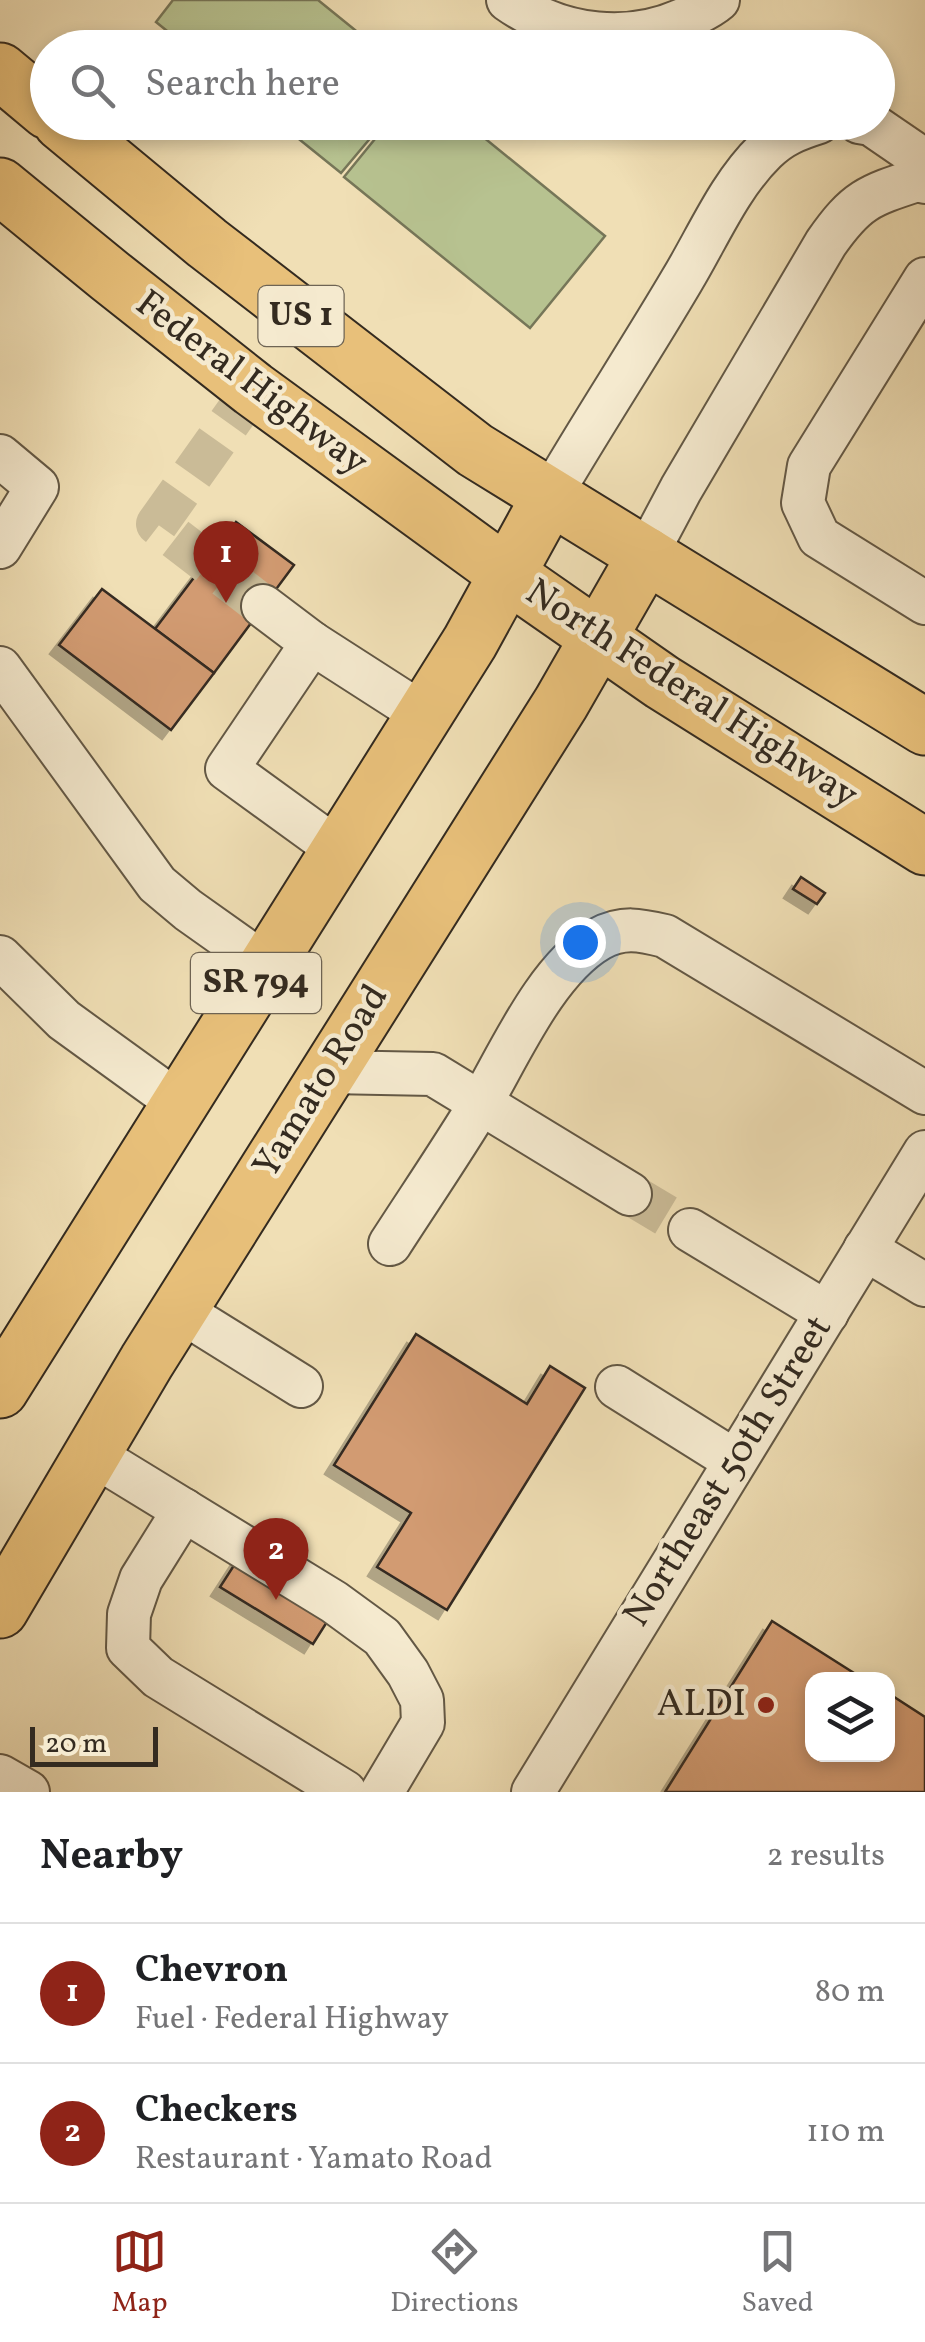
<!DOCTYPE html>
<meta charset="utf-8">
<style>
:root{--surface:#fff;--page:#f6f6f6;--text:#202124;--muted:#757577;--line:#e0e0e0;--accent:#8f2418}
body{margin:0;font-family:Vollkorn,serif;background:var(--page);color:var(--text)}
.controls{position:absolute;right:30px;bottom:30px;display:grid;overflow:hidden;border-radius:20px;box-shadow:0 5px 15px #0003}
.controls button{width:90px;height:90px;display:grid;place-items:center;padding:0;border:0;border-bottom:2px solid var(--line);background:var(--surface);color:var(--text);font:50px sans-serif}
.scale{position:absolute;left:30px;bottom:25px;width:128px;box-sizing:border-box;padding-left:10px;border:5px solid #342b20;border-top:0;font-size:28px;line-height:35px;white-space:nowrap;color:#342b20;-webkit-text-stroke:8px #f5eacf;paint-order:stroke}
.you{position:absolute;left:580px;top:942px;width:35px;height:35px;margin:-25px;border:8px solid #fff;border-radius:50%;background:#1a73e8;box-shadow:0 0 0 15px #1a73e833}
.badge{display:grid;place-items:center;width:65px;height:65px;border-radius:50%;background:var(--accent);color:#fff;font-size:32px;font-weight:700}
.pin{position:absolute;translate:-50% -82px;filter:drop-shadow(0 2px 5px #0008)}
.pin::after{content:'';position:absolute;top:52px;width:35px;height:30px;background:inherit;clip-path:polygon(0 0,100% 0,50% 100%)}
.list{margin:0;padding:0;list-style:none}
h2{display:flex;justify-content:space-between;align-items:center;height:130px;margin:0;padding:0 40px;font-size:42px}
h2 small{font-size:32px;font-weight:400;color:var(--muted)}
.list li{display:grid;grid-template-columns:65px 1fr auto;gap:30px;align-items:center;box-sizing:border-box;height:140px;padding:0 40px;border-top:2px solid var(--line)}
.list b{display:block;font-size:38px;white-space:nowrap}
.list p{margin:0;font-size:32px;white-space:nowrap;color:var(--muted)}
.list em{font-size:32px;font-style:normal;color:var(--muted)}
.icon{flex:none;width:55px;height:55px;fill:none;stroke:currentColor;stroke-width:2;stroke-linecap:round;stroke-linejoin:round}
.map{position:relative;flex:none;width:925px;height:1792px;overflow:hidden}
.search{position:absolute;background:var(--surface);box-shadow:0 5px 15px #0003;left:30px;right:30px;top:30px;height:110px;display:flex;align-items:center;gap:25px;box-sizing:border-box;padding:0 35px;border-radius:55px;color:var(--muted);font-size:38px}
.sheet{height:410px;background:var(--surface)}
nav{display:flex;justify-content:space-around;align-items:center;box-sizing:border-box;height:140px;border-top:2px solid var(--line);background:var(--surface);font-size:28px;color:var(--muted)}
nav a{display:grid;justify-items:center;gap:5px}
nav .on{color:var(--accent)}
.map>svg:first-child{display:block}
.garden{fill:#b7c290;stroke:#767658;stroke-width:2.5}
.building{fill:#d29b72;stroke:#342b20;stroke-width:2.5;filter:url(#shadow)}
.lines{fill:none;stroke-linecap:round;stroke-linejoin:round}
.minor-tunnel{stroke:#cabb97;stroke-width:42;stroke-dasharray:42 21;stroke-linecap:butt}
.minor-casing{stroke:#635845;stroke-width:46}
.major-casing{stroke:#342b20;stroke-width:59}
.minor{stroke:#f5eacf;stroke-width:42}
.major{stroke:#e8c07a;stroke-width:55}
.poi-dot{fill:#8f2418;stroke:#f5eacf;stroke-width:4}
.labels{text-anchor:middle;dominant-baseline:central;stroke-width:9;stroke-linejoin:round;paint-order:stroke}
.shield{fill:#f5eacf;stroke:#6e6454;stroke-width:2.5}
.shield-label{font-size:35px;font-weight:bold;fill:#342b20}
.street-label{font-size:38px;fill:#342b20;stroke:#f5eacf}
.poi-label{font-size:38px;fill:#342b20;stroke:#f5eacf;text-anchor:end}
</style>
<div class="map">
<svg width="925" height="1792" viewBox="0 0 925 1792">
<defs>
<filter id="shadow"><feDropShadow dx="-9" dy="9" stdDeviation="0" flood-color="#0004"/></filter>
</defs>
<rect width="100%" height="100%" fill="#f0dfb5"/>
<filter id="stains"><feTurbulence type="fractalNoise" baseFrequency=".002" numOctaves="4"/><feColorMatrix values="0 0 0 0 .2 0 0 0 0 .09 0 0 0 0 .02 0 0 0 .5 -.17"/></filter>
<radialGradient id="worn" r=".72"><stop offset=".6" stop-color="#630" stop-opacity="0"/><stop offset="1" stop-color="#630" stop-opacity=".3"/></radialGradient>
<!-- garden -->
<g class="garden">
<path d="M 173,0 L 318,0 L 376,47 L 187,47 L 156,22 Z"/>
<path d="M 279,123 L 383,123 L 341,173 Z"/>
<path d="M 388,123 L 466,123 L 605,236 L 530,328 L 344,177 Z"/>
</g>
<!-- building -->
<g class="building">
<path d="M 236,522 L 294,565 L 214,673 L 155,629 Z"/>
<path d="M 102,589 L 214,673 L 171,730 L 59,645 Z"/>
<path d="M 801,877 L 825,893 L 817,904 L 793,889 Z"/>
<path d="M 416,1334 L 527,1404 L 550,1366 L 585,1388 L 447,1610 L 377,1567 L 411,1513 L 334,1465 Z"/>
<path d="M 240,1556 L 332,1614 L 313,1644 L 220,1587 Z"/>
<path d="M 772,1621 L 865,1680 L 812,1680 L 812,1754 L 888,1754 L 888,1693 L 925,1717 L 925,1792 L 665,1792 Z"/>
</g>
<g class="lines">
<!-- minor-tunnel -->
<g class="minor-tunnel">
<path d="M 253,389 L 157,524 L 263,606"/>
<path d="M 630,1194 L 690,1230"/>
</g>
<!-- minor casing -->
<g class="minor-casing">
<g id="minor">
<path d="M 508,0 C 562,38 631,46 691,16 C 701,11 710,7 718,0"/>
<path d="M 859,122 L 871,124 L 925,161"/>
<path d="M 925,279 L 809,466 L 803,503 L 819,537 L 925,603"/>
<path d="M 0,456 L 37,487 L 0,547"/>
<path d="M 549,498 C 592,424 639,353 682,280 C 708,237 729,186 765,151 C 781,135 797,129 819,122"/>
<path d="M 646,555 L 681,489 L 826,243 C 856,200 868,196 917,180 L 925,182"/>
<path d="M 263,606 L 312,643 L 227,769 L 340,851"/>
<path d="M 312,643 L 424,715"/>
<path d="M 0,668 L 157,884 L 188,910 L 267,966"/>
<path d="M 0,957 L 64,1020 L 180,1104"/>
<path d="M 329,1072 L 433,1074 L 630,1194"/>
<path d="M 690,1230 L 827,1313"/>
<path d="M 390,1244 C 421,1196 453,1149 482,1101 C 511,1051 547,969 599,939 C 623,926 640,930 665,936 L 925,1093"/>
<path d="M 865,1249 L 925,1285"/>
<path d="M 179,1310 L 301,1386"/>
<path d="M 617,1387 L 735,1461"/>
<path d="M 92,1454 L 334,1602 L 382,1637 L 408,1673 L 422,1700 L 423,1723 L 382,1792"/>
<path d="M 184,1510 L 141,1579 L 129,1614 L 128,1648 L 158,1677 L 345,1792"/>
<path d="M 0,1776 L 28,1792"/>
<path d="M 533,1792 L 925,1152"/>
</g>
</g>
<!-- major casing -->
<g class="major-casing">
<g id="major">
<path d="M 0,71 L 48,111"/>
<path d="M 61,122 L 207,243 L 475,450 L 925,727"/>
<path d="M 0,186 L 110,276 L 253,389 L 507,574 L 662,682 L 925,847"/>
<path d="M 0,1390 L 470,642 L 549,498"/>
<path d="M 0,1610 L 147,1361 L 561,703 L 646,555"/>
</g>
</g>
<!-- minor -->
<use href="#minor" class="minor"/>
<!-- major -->
<use href="#major" class="major"/>
</g>
<!-- markers -->
<circle class="poi-dot" cx="766" cy="1705" r="10"/>
<g class="labels">
<!-- shield labels -->
<g class="shield">
<rect x="258.5" y="286" width="85" height="60" rx="8"/>
<rect x="191" y="953" width="130" height="60" rx="8"/>
</g>
<g class="shield-label">
<text x="301" y="316">US 1</text>
<text x="256" y="983">SR 794</text>
</g>
<!-- street labels -->
<g class="street-label">
<text transform="translate(251 384) rotate(37)">Federal Highway</text>
<text transform="translate(691 695) rotate(33)">North Federal Highway</text>
<text transform="translate(322 1082) rotate(-58)">Yamato Road</text>
<text transform="translate(729 1472) rotate(-58)">Northeast 50th Street</text>
</g>
<!-- poi labels -->
<g class="poi-label">
<text x="746" y="1705">ALDI</text>
</g>
</g>
<rect width="100%" height="100%" filter="url(#stains)"/>
<rect width="100%" height="100%" fill="url(#worn)"/>
</svg>
<div class="controls">
<button><svg class="icon" aria-label="layers" viewBox="0 0 24 24"><path d="M12 4l9 5-9 5-9-5zM3 14l9 5 9-5"/></svg></button>
</div>
<div class="scale">20 m</div>
<div class="you"></div>
<div class="pin badge" style="left:226px;top:603px">1</div>
<div class="pin badge" style="left:276px;top:1600px">2</div>
<div class="search"><svg class="icon" aria-label="search" viewBox="0 0 24 24"><circle cx="10" cy="10" r="6"/><path d="M15 15l6 6"/></svg>Search here</div>
</div>
<section class="sheet">
<h2>Nearby<small>2 results</small></h2>
<ul class="list">
<li><span class="badge">1</span><div><b>Chevron</b><p>Fuel · Federal Highway</p></div><em>80 m</em></li>
<li><span class="badge">2</span><div><b>Checkers</b><p>Restaurant · Yamato Road</p></div><em>110 m</em></li>
</ul>
</section>
<nav>
<a class="on"><svg class="icon" aria-label="map" viewBox="0 0 24 24"><path d="M3 6l6-2 6 2 6-2v14l-6 2-6-2-6 2zM9 4v14M15 6v14"/></svg>Map</a>
<a><svg class="icon" aria-label="directions" viewBox="0 0 24 24"><path d="M12 3l9 9-9 9-9-9zM9 14v-3h6M13 9l2 2-2 2"/></svg>Directions</a>
<a><svg class="icon" aria-label="saved" viewBox="0 0 24 24"><path d="M7 4h10v16l-5-4-5 4z"/></svg>Saved</a>
</nav>
